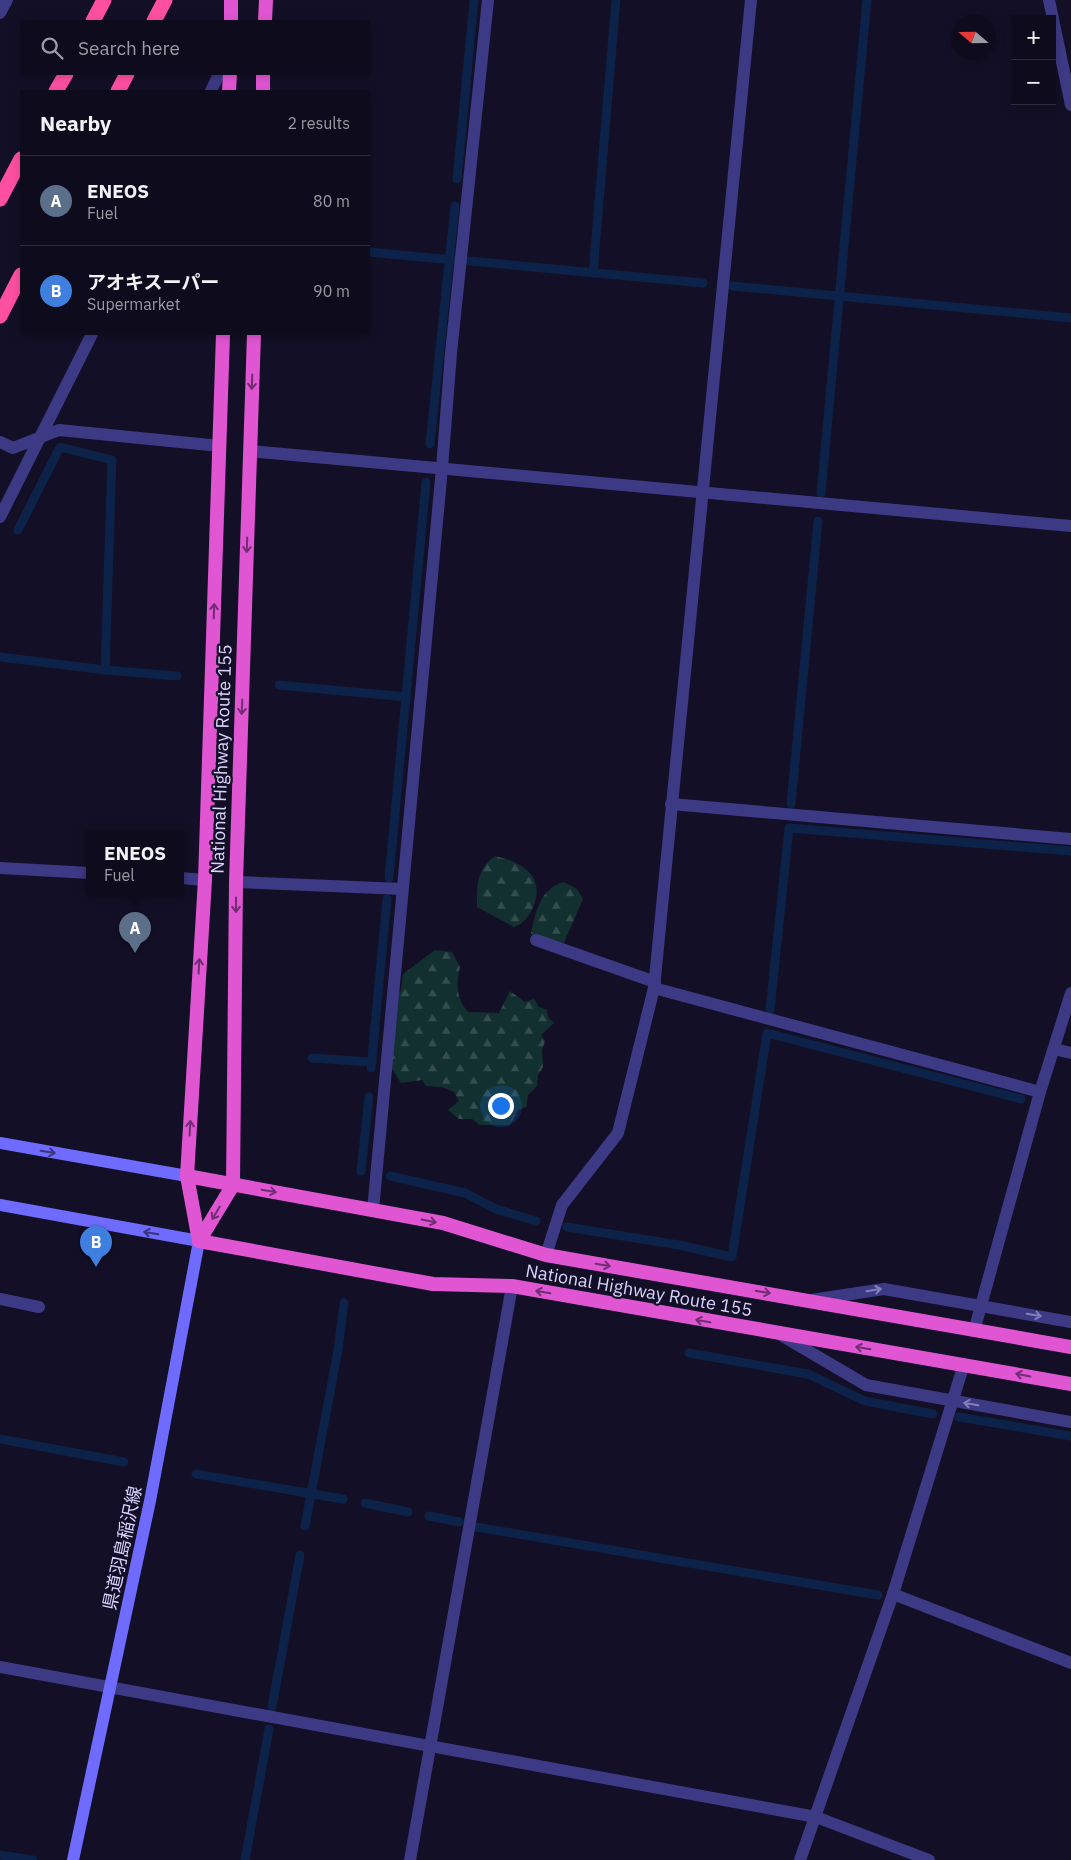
<!DOCTYPE html>
<meta charset="utf-8">
<style>
:root{--surface:#0e0b1c;--page:#171425;--text:#f1f3f6;--muted:#9b9ba3;--line:#2e2b3b;--accent:#0f766e}
body{margin:0;font-family:"IBM Plex Sans","Noto Sans JP",sans-serif;background:var(--page);color:var(--text)}
.controls{position:absolute;right:15px;top:15px;display:grid;overflow:hidden;border-radius:0px;box-shadow:0 2px 8px #0003}
.controls button{width:45px;height:45px;display:grid;place-items:center;padding:0;border:0;border-bottom:1px solid var(--line);background:var(--surface);color:var(--text);font:25px sans-serif}
.compass{position:absolute;left:951px;top:15px;width:45px;height:45px;border-radius:50%;background:var(--surface);box-shadow:0 2px 8px #0003;rotate:290deg}
.you{position:absolute;left:500px;top:1105px;width:18px;height:18px;margin:-12px;border:4px solid #fff;border-radius:50%;background:#1a73e8;box-shadow:0 0 0 8px #1a73e833}
.badge{display:grid;place-items:center;width:32px;height:32px;border-radius:50%;background:var(--accent);color:#fff;font-size:16px;font-weight:700}
.pin{position:absolute;translate:-50% -41px;filter:drop-shadow(0 1px 2px #0008)}
.pin::after{content:'';position:absolute;top:26px;width:18px;height:15px;background:inherit;clip-path:polygon(0 0,100% 0,50% 100%)}
.popup{position:absolute;left:86px;top:830px;width:98px;height:65px;box-sizing:border-box;display:grid;place-content:center;border-radius:0px;background:var(--surface);filter:drop-shadow(0 1px 4px #0005);font-size:16px;white-space:nowrap;color:var(--muted)}
.popup b{font-size:19px;color:var(--text)}
.popup::after{content:'';position:absolute;left:50%;top:100%;margin-left:-10px;border:10px solid transparent;border-top-color:var(--surface)}
.list{margin:0;padding:0;list-style:none}
h2{display:flex;justify-content:space-between;align-items:center;height:65px;margin:0;padding:0 20px;font-size:21px}
h2 small{font-size:16px;font-weight:400;color:var(--muted)}
.list li{display:grid;grid-template-columns:32px 1fr auto;gap:15px;align-items:center;box-sizing:border-box;height:90px;padding:0 20px;border-top:1px solid var(--line)}
.list b{display:block;font-size:19px;white-space:nowrap}
.list p{margin:0;font-size:16px;white-space:nowrap;color:var(--muted)}
.list em{font-size:16px;font-style:normal;color:var(--muted)}
.icon{flex:none;width:28px;height:28px;fill:none;stroke:currentColor;stroke-width:2;stroke-linecap:round;stroke-linejoin:round}
.map{position:relative;flex:none;width:1071px;height:1860px;overflow:hidden}
.search{position:absolute;background:var(--surface);box-shadow:0 2px 8px #0003;left:20px;top:20px;width:350px;height:55px;display:flex;align-items:center;gap:12px;box-sizing:border-box;padding:0 18px;border-radius:0px;color:var(--muted);font-size:19px}
.panel{position:absolute;background:var(--surface);box-shadow:0 2px 8px #0003;left:20px;top:90px;width:350px;height:245px;border-radius:0px}
.map>svg:first-child{display:block}
.forest{fill:url(#forest-firs)}
.lines{fill:none;stroke-linecap:round;stroke-linejoin:round}
.stream{stroke:#0c2248;stroke-width:9}
.pedestrian{stroke:#3d3a85;stroke-width:12}
.minor{stroke:#3d3a85;stroke-width:12}
.tertiary{stroke:#3d3a85;stroke-width:12}
.secondary{stroke:#6f6bff;stroke-width:12}
.trunk{stroke:#e055d1;stroke-width:14}
.motorway{stroke:#ff4fa3;stroke-width:15}
.oneway{stroke:#6f2e73}
.oneway2{stroke:#38347d}
.oneway3{stroke:#837fbc}
.labels{text-anchor:middle;dominant-baseline:central;stroke-width:4.5;stroke-linejoin:round;paint-order:stroke}
.street-label{font-size:18px;fill:#d9d4ff;stroke:#130f26}
</style>
<div class="map">
<svg width="1071" height="1860" viewBox="0 0 1071 1860">
<defs>
<pattern id="forest-firs" width="22" height="20" patternUnits="userSpaceOnUse" patternTransform="scale(1.25)"><rect width="22" height="20" fill="#12302f"/><path d="M5 1l3.5 6h-7zM16 11l3.5 6h-7z" fill="#344d4e"/></pattern>
</defs>
<rect width="100%" height="100%" fill="#130f26"/>
<!-- forest -->
<g class="forest">
<path d="M 495,856 C 521,862 545,875 534,905 C 530,915 524,924 514,927 L 477,907 C 477,886 476,870 495,856 Z"/>
<path d="M 564,882 L 577,889 L 583,899 L 563,945 L 544,944 L 531,934 C 536,910 540,889 564,882 Z"/>
<path d="M 435,950 L 452,952 L 460,967 C 456,984 456,998 468,1012 L 499,1013 L 510,991 L 525,1002 L 534,999 L 539,1007 L 547,1010 L 548,1017 L 554,1023 L 541,1035 L 545,1041 L 542,1050 L 543,1067 L 538,1075 L 537,1086 L 528,1095 L 526,1107 L 518,1110 L 510,1125 L 480,1125 L 472,1119 L 459,1119 L 448,1110 L 459,1101 L 454,1092 L 442,1087 L 426,1086 L 422,1080 L 401,1083 L 386,1060 L 393,1002 L 401,990 L 403,974 Z"/>
</g>
<g class="lines">
<!-- stream -->
<g class="stream">
<path d="M 457,179 L 474,0"/>
<path d="M 369,252 L 453,260"/>
<path d="M 469,261 L 703,283"/>
<path d="M 593,273 L 616,0"/>
<path d="M 732,286 L 1071,318"/>
<path d="M 430,444 L 455,206"/>
<path d="M 821,493 L 867,0"/>
<path d="M 18,530 L 60,447 L 112,460 L 105,670 L 177,676"/>
<path d="M 0,657 L 105,670"/>
<path d="M 279,685 L 407,697"/>
<path d="M 791,804 L 818,521"/>
<path d="M 389,878 L 426,482"/>
<path d="M 770,1010 L 789,828 L 1071,851"/>
<path d="M 312,1058 L 372,1062"/>
<path d="M 371,1068 L 387,899"/>
<path d="M 361,1171 L 369,1097"/>
<path d="M 390,1176 L 465,1193 L 496,1209 L 536,1221"/>
<path d="M 567,1227 L 679,1245 L 732,1257 L 767,1033 L 1021,1099"/>
<path d="M 689,1353 L 808,1374 L 865,1401 L 933,1414"/>
<path d="M 959,1417 L 1071,1436"/>
<path d="M 0,1439 L 124,1462"/>
<path d="M 196,1474 L 343,1499"/>
<path d="M 365,1503 L 408,1512"/>
<path d="M 429,1516 L 459,1522"/>
<path d="M 305,1526 L 338,1350 L 344,1303"/>
<path d="M 476,1527 L 878,1595"/>
<path d="M 272,1707 L 300,1555"/>
<path d="M 0,1855 L 33,1860"/>
<path d="M 245,1860 L 269,1729"/>
</g>
<!-- pedestrian -->
<path class="pedestrian" d="M 0,1299 L 39,1307"/>
<!-- minor -->
<g class="minor">
<path d="M 1049,0 L 1071,105"/>
<path d="M 0,442 L 13,448 L 59,430 L 220,446"/>
<path d="M 250,451 L 1071,526"/>
<path d="M 671,804 L 1071,839"/>
<path d="M 0,868 L 90,873"/>
<path d="M 180,878 L 205,880"/>
<path d="M 236,882 L 402,889"/>
<path d="M 536,940 L 655,982"/>
<path d="M 654,988 L 1040,1092"/>
<path d="M 1054,1049 L 1071,1053"/>
<path d="M 373,1210 L 442,468 L 451,353 L 488,0"/>
<path d="M 546,1255 L 562,1205 L 618,1133 L 654,988 L 751,0"/>
<path d="M 811,1300 L 884,1289 L 1071,1322"/>
<path d="M 974,1331 L 1040,1092 L 1071,993"/>
<path d="M 781,1335 L 866,1385 L 1071,1422"/>
<path d="M 893,1594 L 1071,1663"/>
<path d="M 0,1667 L 816,1817 L 929,1860"/>
<path d="M 410,1860 L 512,1286"/>
<path d="M 800,1860 L 893,1594 L 964,1364"/>
</g>
<!-- tertiary -->
<g class="tertiary">
<path d="M 0,13 L 7,0"/>
<path d="M 211,91 L 219,74"/>
<path d="M 0,517 L 92,334"/>
</g>
<!-- secondary -->
<g class="secondary">
<path d="M 0,1143 L 187,1176"/>
<path d="M 0,1205 L 199,1241 L 150,1501 L 73,1860"/>
</g>
<!-- trunk -->
<g class="trunk">
<path d="M 231,21 L 231,0"/>
<path d="M 265,21 L 266,0"/>
<path d="M 229,91 L 230,74"/>
<path d="M 263,91 L 263,74"/>
<path d="M 187,1176 L 443,1223 L 546,1255 L 1071,1347"/>
<path d="M 199,1241 L 233,1185 L 236,882 L 254,334"/>
<path d="M 199,1241 L 187,1176 L 205,880 L 223,334"/>
<path d="M 199,1241 L 433,1284 L 512,1286 L 1071,1384"/>
</g>
<!-- motorway -->
<g class="motorway">
<path d="M 93,21 L 104,0"/>
<path d="M 154,21 L 165,0"/>
<path d="M 56,91 L 66,74"/>
<path d="M 118,91 L 127,74"/>
<path d="M 0,199 L 21,159"/>
<path d="M 0,316 L 21,275"/>
</g>
</g>
<!-- one-way arrows -->
<defs><path id="oneway-shaft" d="M-6 0H5M1.5-3L5.5 0L1.5 3" fill="none" stroke-width="1.6" stroke-linecap="round" stroke-linejoin="round" transform="scale(1.25)"/></defs>
<g class="oneway">
<use href="#oneway-shaft" transform="translate(252 382) rotate(92)"/>
<use href="#oneway-shaft" transform="translate(247 545) rotate(92)"/>
<use href="#oneway-shaft" transform="translate(214 611) rotate(-88)"/>
<use href="#oneway-shaft" transform="translate(242 707) rotate(92)"/>
<use href="#oneway-shaft" transform="translate(236 905) rotate(90)"/>
<use href="#oneway-shaft" transform="translate(199 966) rotate(-87)"/>
<use href="#oneway-shaft" transform="translate(190 1128) rotate(-87)"/>
<use href="#oneway-shaft" transform="translate(269 1191) rotate(10)"/>
<use href="#oneway-shaft" transform="translate(216 1213) rotate(121)"/>
<use href="#oneway-shaft" transform="translate(429 1221) rotate(11)"/>
<use href="#oneway-shaft" transform="translate(603 1265) rotate(10)"/>
<use href="#oneway-shaft" transform="translate(543 1292) rotate(-170)"/>
<use href="#oneway-shaft" transform="translate(763 1292) rotate(10)"/>
<use href="#oneway-shaft" transform="translate(703 1321) rotate(-170)"/>
<use href="#oneway-shaft" transform="translate(863 1348) rotate(-171)"/>
<use href="#oneway-shaft" transform="translate(1023 1375) rotate(-169)"/>
</g>
<g class="oneway2">
<use href="#oneway-shaft" transform="translate(48 1152) rotate(10)"/>
<use href="#oneway-shaft" transform="translate(151 1233) rotate(-170)"/>
</g>
<g class="oneway3">
<use href="#oneway-shaft" transform="translate(874 1290) rotate(-9)"/>
<use href="#oneway-shaft" transform="translate(1034 1315) rotate(10)"/>
<use href="#oneway-shaft" transform="translate(971 1404) rotate(-170)"/>
</g>
<g class="labels">
<!-- street labels -->
<g class="street-label">
<text transform="translate(221 759) rotate(-88)">National Highway Route 155</text>
<text transform="translate(639 1290) rotate(10)">National Highway Route 155</text>
<text transform="translate(122 1548) rotate(-78)">県道羽島稲沢線</text>
</g>
</g>
</svg>
<div class="controls">
<button>+</button>
<button>−</button>
</div>
<svg class="compass" viewBox="-18 -18 36 36"><path d="M0-13l5 13h-10z" fill="#e53935"/><path d="M0 13l5-13h-10z" fill="#9b9ba3"/></svg>
<div class="you"></div>
<div class="pin badge" style="left:135px;top:953px;background:#5c6f8a">A</div>
<div class="popup"><b>ENEOS</b>Fuel</div>
<div class="pin badge" style="left:96px;top:1267px;background:#3f7fe0">B</div>
<div class="search"><svg class="icon" aria-label="search" viewBox="0 0 24 24"><circle cx="10" cy="10" r="6"/><path d="M15 15l6 6"/></svg>Search here</div>
<section class="panel">
<h2>Nearby<small>2 results</small></h2>
<ul class="list">
<li><span class="badge" style="background:#5c6f8a">A</span><div><b>ENEOS</b><p>Fuel</p></div><em>80 m</em></li>
<li><span class="badge" style="background:#3f7fe0">B</span><div><b>アオキスーパー</b><p>Supermarket</p></div><em>90 m</em></li>
</ul>
</section>
</div>
